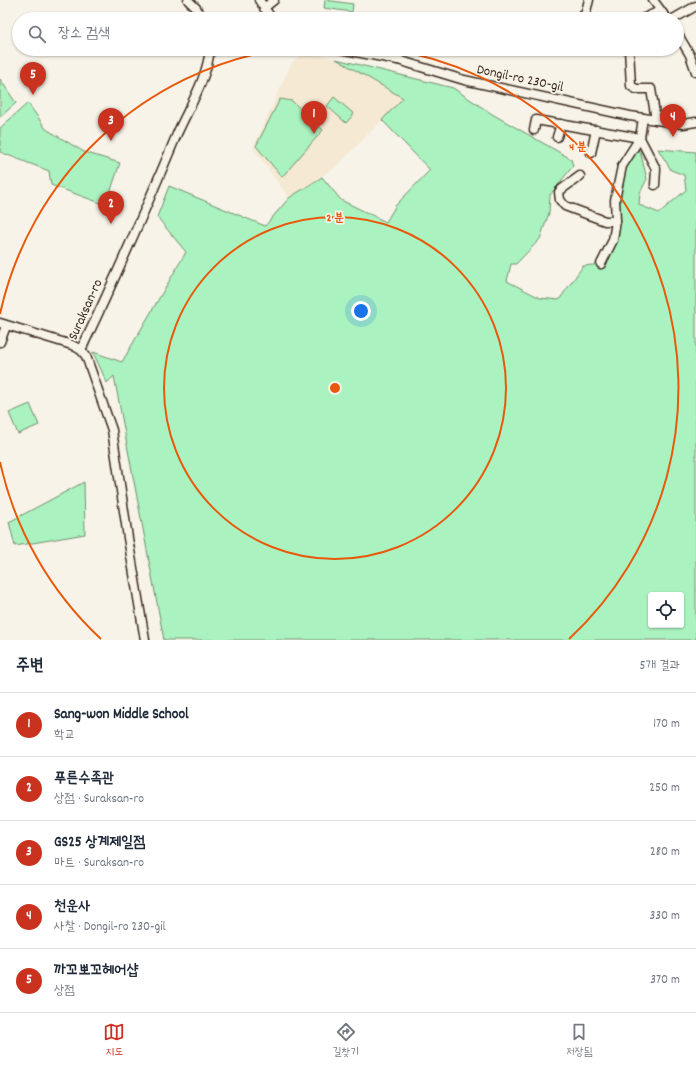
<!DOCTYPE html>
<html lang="ko">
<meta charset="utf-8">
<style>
:root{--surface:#fff;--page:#f6f6f7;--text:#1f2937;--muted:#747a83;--line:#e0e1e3;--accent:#c8321e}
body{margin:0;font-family:Dekko,"Poor Story",sans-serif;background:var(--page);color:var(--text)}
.controls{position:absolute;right:12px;bottom:12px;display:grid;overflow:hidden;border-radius:4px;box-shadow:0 1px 3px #0004}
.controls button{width:36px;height:36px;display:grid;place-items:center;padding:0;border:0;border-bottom:1px solid var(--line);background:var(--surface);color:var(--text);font:20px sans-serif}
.you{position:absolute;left:361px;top:311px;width:14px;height:14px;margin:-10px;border:3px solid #fff;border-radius:50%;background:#1a73e8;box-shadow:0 0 0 6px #1a73e833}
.badge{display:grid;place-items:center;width:26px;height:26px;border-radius:50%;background:var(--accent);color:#fff;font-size:13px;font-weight:700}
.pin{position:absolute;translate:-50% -33px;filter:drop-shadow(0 1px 2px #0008)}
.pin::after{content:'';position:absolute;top:21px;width:14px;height:12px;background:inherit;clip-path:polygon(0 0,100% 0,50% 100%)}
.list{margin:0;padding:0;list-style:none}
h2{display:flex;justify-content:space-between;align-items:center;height:52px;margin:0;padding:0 16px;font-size:17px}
h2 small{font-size:13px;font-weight:400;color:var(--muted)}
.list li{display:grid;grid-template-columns:26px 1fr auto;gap:12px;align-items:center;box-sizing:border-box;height:64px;padding:0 16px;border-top:1px solid var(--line)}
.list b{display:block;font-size:15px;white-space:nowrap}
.list p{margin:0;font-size:13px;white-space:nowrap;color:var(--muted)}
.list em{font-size:13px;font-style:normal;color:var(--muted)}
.icon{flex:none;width:22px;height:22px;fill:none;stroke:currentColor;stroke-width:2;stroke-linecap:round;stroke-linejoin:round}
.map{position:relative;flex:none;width:696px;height:640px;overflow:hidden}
.search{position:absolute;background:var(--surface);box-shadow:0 1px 3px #0004;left:12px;right:12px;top:12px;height:44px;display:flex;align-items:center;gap:10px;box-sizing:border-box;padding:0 14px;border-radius:22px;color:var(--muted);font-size:15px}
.sheet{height:372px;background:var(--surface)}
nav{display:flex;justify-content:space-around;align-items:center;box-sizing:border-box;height:56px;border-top:1px solid var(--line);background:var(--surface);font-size:11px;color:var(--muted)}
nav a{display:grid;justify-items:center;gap:2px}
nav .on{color:var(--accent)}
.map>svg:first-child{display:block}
.built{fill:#f5e9d3}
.green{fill:#aaf2bf;stroke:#728e6e;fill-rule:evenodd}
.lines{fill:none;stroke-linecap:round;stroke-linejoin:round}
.minor-casing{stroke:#3b2a1e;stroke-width:11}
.minor{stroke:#f7f3e8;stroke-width:8}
.ring{fill:none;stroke:#e8590c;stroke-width:2}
.labels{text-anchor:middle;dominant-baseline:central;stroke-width:3.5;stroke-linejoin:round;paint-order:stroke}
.street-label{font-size:14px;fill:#3b2a1e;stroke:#f7f3e8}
.centre{fill:#e8590c;stroke:#f7f3e8;stroke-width:2}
.ring-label{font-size:12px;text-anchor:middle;font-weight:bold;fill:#e8590c;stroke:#f7f3e8;stroke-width:3.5;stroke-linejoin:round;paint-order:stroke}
</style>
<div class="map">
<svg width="696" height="640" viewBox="0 0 696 640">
<rect width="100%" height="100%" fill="#f7f3e8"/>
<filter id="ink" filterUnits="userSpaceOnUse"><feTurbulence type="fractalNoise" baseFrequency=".025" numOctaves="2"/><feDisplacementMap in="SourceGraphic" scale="8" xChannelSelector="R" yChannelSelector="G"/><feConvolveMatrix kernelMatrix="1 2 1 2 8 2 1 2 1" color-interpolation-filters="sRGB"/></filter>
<g filter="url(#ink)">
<!-- built -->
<path class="built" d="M 306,51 L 336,59 L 403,99 L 337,166 L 289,198 L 253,148 L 292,62 Z"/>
<!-- green -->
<g class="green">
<path d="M 325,0 L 353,4 L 352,12 L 324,8 Z"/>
<path d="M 336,59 L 453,88 L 492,114 L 571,159 L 573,166 L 550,195 L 549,213 L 540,239 L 516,264 L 511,264 L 507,281 L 540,298 L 559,300 L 583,266 L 601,264 L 618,229 L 618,192 L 630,149 L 640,151 L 647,179 L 640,193 L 639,205 L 659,213 L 686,190 L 684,175 L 671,170 L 658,149 L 696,152 L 696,640 L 164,640 L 114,376 L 107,383 L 93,352 L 122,362 L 186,252 L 157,217 L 169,186 L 265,226 L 289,198 L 322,177 L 341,200 L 386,222 L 396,205 L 430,170 L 382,120 L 403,98 ZM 651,595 L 681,595 L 681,625 L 651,625 Z"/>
<path d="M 0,79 L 16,103 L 0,117 Z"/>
<path d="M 334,97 L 354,114 L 346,123 L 327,106 Z"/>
<path d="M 280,99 L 292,101 L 323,130 L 282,177 L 256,146 Z"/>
<path d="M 28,103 L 46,129 L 84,152 L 120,163 L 106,205 L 51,185 L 49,171 L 0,152 L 0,128 Z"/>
<path d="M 30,404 L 39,425 L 18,434 L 9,413 Z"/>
<path d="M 84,482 L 85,534 L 15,546 L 9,522 Z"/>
</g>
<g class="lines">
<!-- minor casing -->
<g class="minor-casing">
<g id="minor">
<path d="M 188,0 L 196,8 L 202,19"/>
<path d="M 259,0 L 272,19"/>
<path d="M 653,0 L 667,19"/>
<path d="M 264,8 L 274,0"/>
<path d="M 573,19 L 585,15 L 589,0"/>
<path d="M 642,19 L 660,11"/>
<path d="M 673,19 L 696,6"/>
<path d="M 677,33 L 690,55 L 696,72"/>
<path d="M 340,49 L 398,60 L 464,80 L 630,116 L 683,124 L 696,122"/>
<path d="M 629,49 L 631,86 L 636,89 L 651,89 L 656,120"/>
<path d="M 398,60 L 399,52"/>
<path d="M 534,130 L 536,120 L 640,138 L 656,169 L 655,185"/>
<path d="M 557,137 L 561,124"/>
<path d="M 591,153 L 596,130"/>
<path d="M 580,176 L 562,189 L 559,192 L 560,200 L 565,206 L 605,221 L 616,221"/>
<path d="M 601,264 L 613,240 L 616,221 L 615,200 L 622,166 L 640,138 L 643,118"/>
<path d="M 0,323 L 72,345 L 81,350 L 86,356 L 112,430 L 128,538 L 145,640"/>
<path d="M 0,342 L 6,326"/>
<path d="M 81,350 C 115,279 147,206 177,134 C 189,107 207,79 210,49"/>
</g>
</g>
<!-- minor -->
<use href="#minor" class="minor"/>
</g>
</g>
<!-- distance rings -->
<g class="ring">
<circle cx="335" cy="388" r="171"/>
<path d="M101 639A343 343 0 0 1 0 462M0 314A343 343 0 0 1 281 49M389 49A343 343 0 0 1 569 639"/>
</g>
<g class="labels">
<!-- street labels -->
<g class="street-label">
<text transform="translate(520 79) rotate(12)">Dongil-ro 230-gil</text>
<text transform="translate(86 310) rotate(-66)">Suraksan-ro</text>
</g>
</g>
<circle cx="335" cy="388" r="6" class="centre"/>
<g class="ring-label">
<text x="578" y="150">4 분</text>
<text x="335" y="221">2 분</text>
</g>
</svg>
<div class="controls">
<button><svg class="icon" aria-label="locate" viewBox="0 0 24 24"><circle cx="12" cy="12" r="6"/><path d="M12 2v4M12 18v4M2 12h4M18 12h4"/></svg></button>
</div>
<div class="you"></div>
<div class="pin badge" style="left:314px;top:134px">1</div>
<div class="pin badge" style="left:111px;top:224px">2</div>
<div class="pin badge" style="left:111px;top:141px">3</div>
<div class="pin badge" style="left:673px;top:137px">4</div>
<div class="pin badge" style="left:33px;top:95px">5</div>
<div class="search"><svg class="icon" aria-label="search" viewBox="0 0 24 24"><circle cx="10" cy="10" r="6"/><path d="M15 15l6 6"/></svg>장소 검색</div>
</div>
<section class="sheet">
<h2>주변<small>5개 결과</small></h2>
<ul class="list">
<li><span class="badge">1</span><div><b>Sang-won Middle School</b><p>학교</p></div><em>170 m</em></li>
<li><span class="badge">2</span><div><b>푸른수족관</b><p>상점 · Suraksan-ro</p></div><em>250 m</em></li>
<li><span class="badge">3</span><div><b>GS25 상계제일점</b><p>마트 · Suraksan-ro</p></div><em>280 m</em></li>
<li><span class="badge">4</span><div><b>천운사</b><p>사찰 · Dongil-ro 230-gil</p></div><em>330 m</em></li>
<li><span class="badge">5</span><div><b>까꼬뽀꼬헤어샵</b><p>상점</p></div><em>370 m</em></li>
</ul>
</section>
<nav>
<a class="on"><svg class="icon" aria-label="map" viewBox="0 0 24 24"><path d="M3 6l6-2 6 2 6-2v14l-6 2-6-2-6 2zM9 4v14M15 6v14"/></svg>지도</a>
<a><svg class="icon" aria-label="directions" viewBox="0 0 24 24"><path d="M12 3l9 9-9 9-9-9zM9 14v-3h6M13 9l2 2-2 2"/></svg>길찾기</a>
<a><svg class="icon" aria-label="saved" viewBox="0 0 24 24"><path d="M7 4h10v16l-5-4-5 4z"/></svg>저장됨</a>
</nav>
